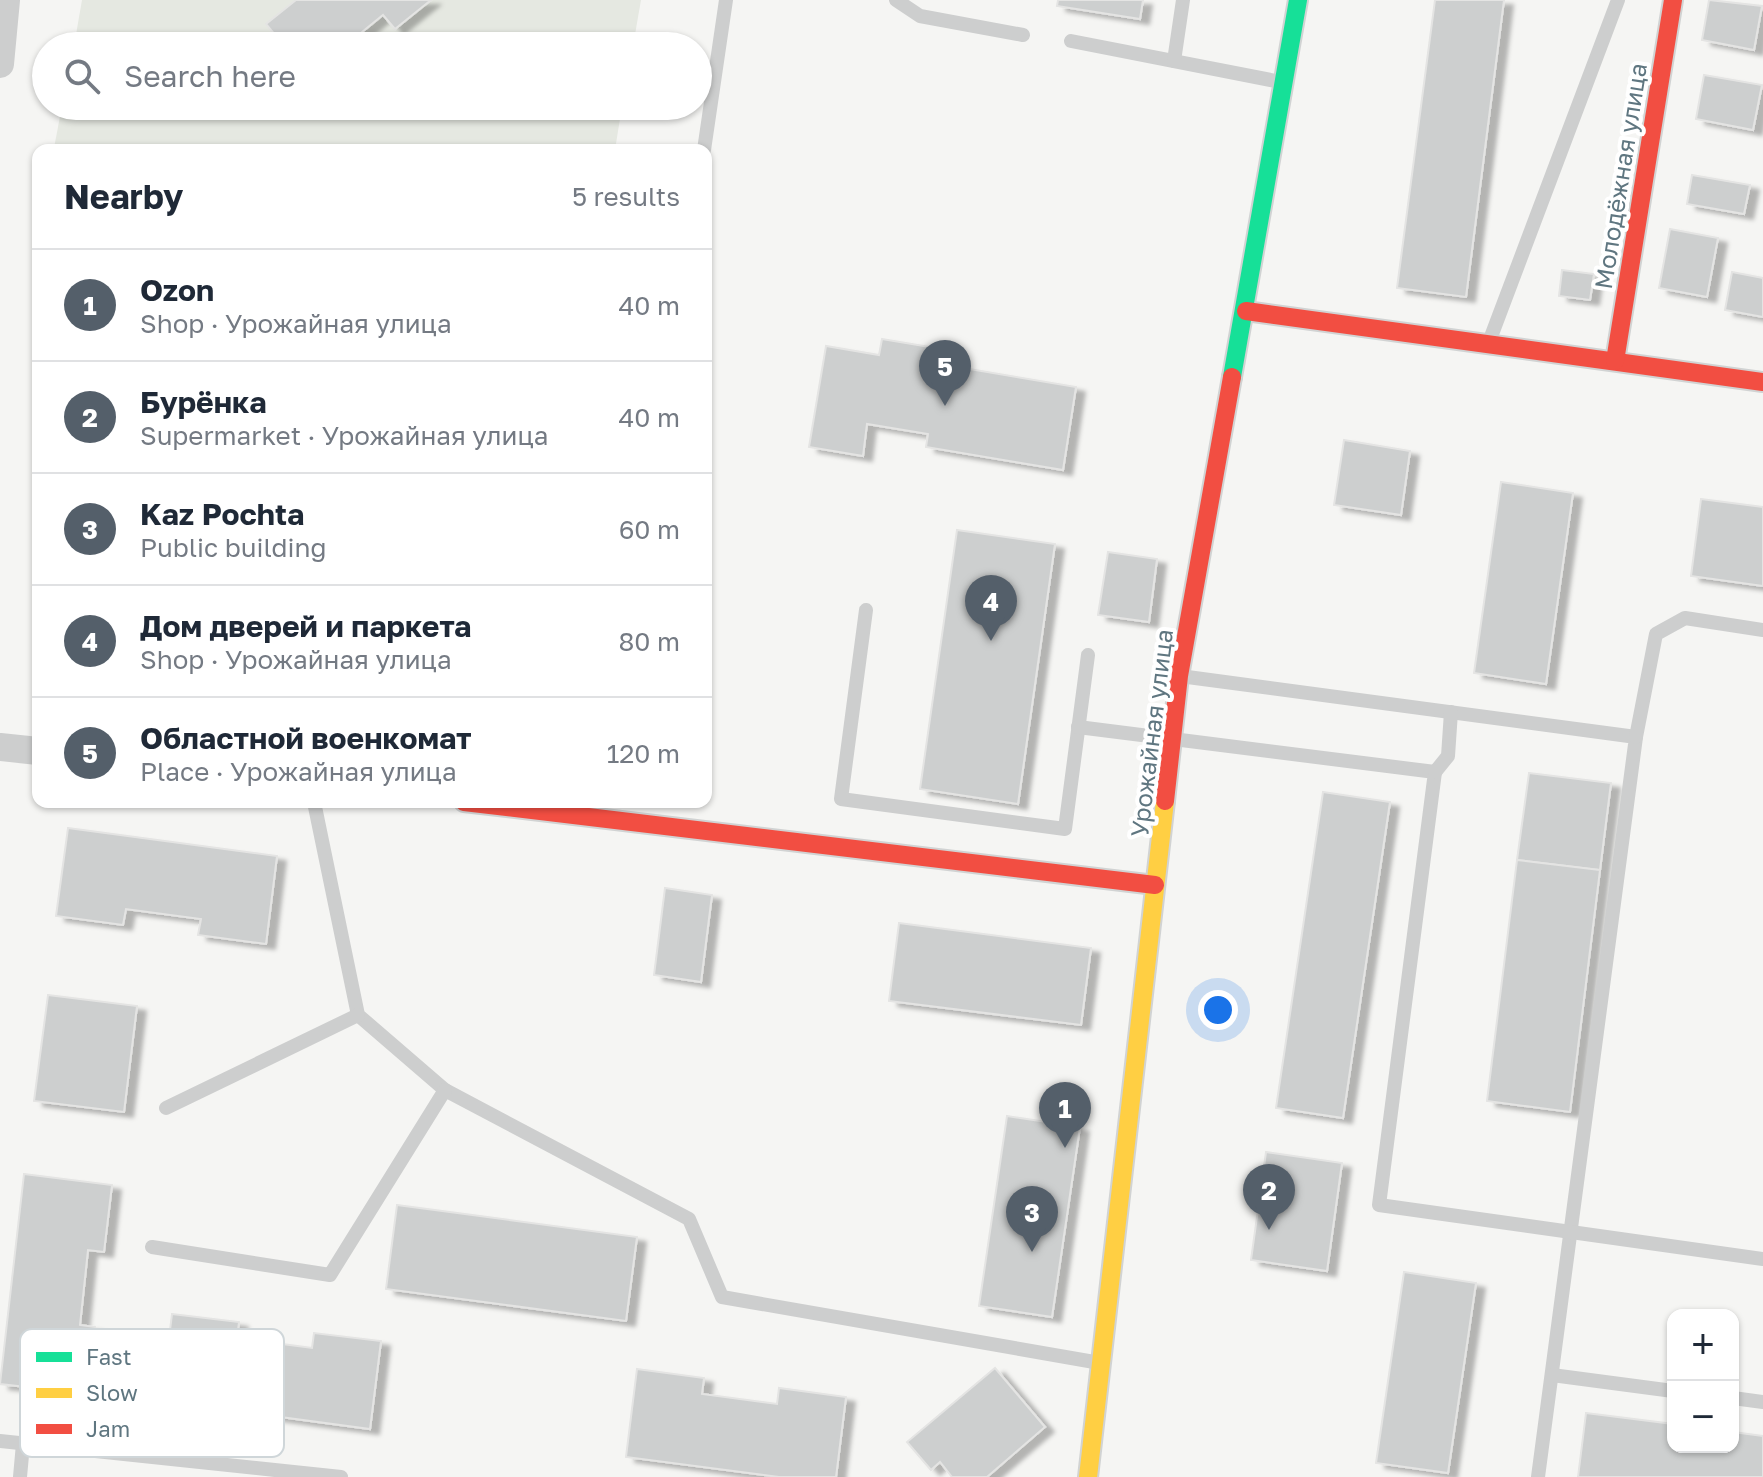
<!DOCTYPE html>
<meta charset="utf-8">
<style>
:root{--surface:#fff;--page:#f6f6f7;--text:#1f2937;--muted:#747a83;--line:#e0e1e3;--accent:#545f6a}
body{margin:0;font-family:"Golos Text",sans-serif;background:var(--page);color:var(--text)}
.controls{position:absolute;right:24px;bottom:24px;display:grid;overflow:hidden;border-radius:16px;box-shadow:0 2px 6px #0004}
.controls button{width:72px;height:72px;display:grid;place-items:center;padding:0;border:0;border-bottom:2px solid var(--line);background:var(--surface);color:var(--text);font:40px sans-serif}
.you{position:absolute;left:1218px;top:1010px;width:28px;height:28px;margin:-20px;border:6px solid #fff;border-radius:50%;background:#1a73e8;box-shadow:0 0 0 12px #1a73e833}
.badge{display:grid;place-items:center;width:52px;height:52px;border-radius:50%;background:var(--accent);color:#fff;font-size:26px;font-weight:700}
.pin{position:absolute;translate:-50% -66px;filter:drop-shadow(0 2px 4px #0008)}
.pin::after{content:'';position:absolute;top:42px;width:28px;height:24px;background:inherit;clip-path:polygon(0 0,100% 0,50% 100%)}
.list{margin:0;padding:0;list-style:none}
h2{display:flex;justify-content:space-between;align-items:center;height:104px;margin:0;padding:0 32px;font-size:34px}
h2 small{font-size:26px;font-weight:400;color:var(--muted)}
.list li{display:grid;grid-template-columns:52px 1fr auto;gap:24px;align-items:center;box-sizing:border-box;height:112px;padding:0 32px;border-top:2px solid var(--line)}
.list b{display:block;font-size:30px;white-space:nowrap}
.list p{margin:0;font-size:26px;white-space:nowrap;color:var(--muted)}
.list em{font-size:26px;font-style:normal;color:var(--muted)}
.icon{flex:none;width:44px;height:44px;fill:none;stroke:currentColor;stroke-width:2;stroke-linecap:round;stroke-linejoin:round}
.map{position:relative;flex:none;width:1763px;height:1477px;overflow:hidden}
.search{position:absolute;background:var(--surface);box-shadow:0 2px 6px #0004;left:32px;top:32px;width:680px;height:88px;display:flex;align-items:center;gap:20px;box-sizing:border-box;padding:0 28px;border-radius:44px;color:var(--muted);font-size:30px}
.panel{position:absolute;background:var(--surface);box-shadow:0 2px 6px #0004;left:32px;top:144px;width:680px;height:664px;border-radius:16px}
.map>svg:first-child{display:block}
.green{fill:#e5e8e1}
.building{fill:#cdcfcf;stroke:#e4e4e3;stroke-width:2;filter:url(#shadow)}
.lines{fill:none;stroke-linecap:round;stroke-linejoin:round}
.fast-casing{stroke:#d1d3d3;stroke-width:22}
.slow-casing{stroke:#d1d3d3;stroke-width:22}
.jam-casing{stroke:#d1d3d3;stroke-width:22}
.lane{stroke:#cdcece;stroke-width:14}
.street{stroke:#cdcece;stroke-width:28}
.fast{stroke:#16e098;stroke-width:18}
.slow{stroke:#ffcf43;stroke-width:18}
.jam{stroke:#f24e42;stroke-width:18}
.labels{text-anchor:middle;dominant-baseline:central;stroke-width:8;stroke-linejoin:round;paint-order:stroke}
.street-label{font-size:24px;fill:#5f7680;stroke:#fff}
.key{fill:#fff;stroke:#cfd6d9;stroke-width:2}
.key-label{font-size:22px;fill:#5f7680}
</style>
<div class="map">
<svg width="1763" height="1477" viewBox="0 0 1763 1477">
<defs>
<filter id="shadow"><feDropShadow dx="9" dy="5" stdDeviation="2" flood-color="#0004"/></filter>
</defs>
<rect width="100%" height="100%" fill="#f5f5f3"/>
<!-- green -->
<g class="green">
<path d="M 82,0 L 641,0 L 633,46 L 74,46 Z"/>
<path d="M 62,106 L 622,106 L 615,150 L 71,150 L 54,148 Z"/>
</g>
<!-- building -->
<g class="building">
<path d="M 296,0 L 431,0 L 395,29 L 383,15 L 345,46 L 284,46 L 266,24 Z"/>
<path d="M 1058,0 L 1143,0 L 1140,19 L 1057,6 Z"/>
<path d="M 1435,0 L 1504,0 L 1466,297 L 1397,288 Z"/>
<path d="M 1709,0 L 1762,6 L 1754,50 L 1702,40 Z"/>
<path d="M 1704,75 L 1762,85 L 1753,130 L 1696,119 Z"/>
<path d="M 1692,175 L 1750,185 L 1744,214 L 1687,204 Z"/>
<path d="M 1670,229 L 1718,238 L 1707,297 L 1659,288 Z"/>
<path d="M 1562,270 L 1594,274 L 1590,300 L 1559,296 Z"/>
<path d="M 1732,272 L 1763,278 L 1763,317 L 1725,310 Z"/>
<path d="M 882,339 L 942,349 L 940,364 L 1076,387 L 1063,470 L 926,447 L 928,434 L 867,424 L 863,456 L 809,447 L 826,346 L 879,355 Z"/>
<path d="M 1344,440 L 1410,451 L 1401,515 L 1334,505 Z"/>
<path d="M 1501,482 L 1573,493 L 1546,684 L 1474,673 Z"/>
<path d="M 1701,499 L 1763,507 L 1763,586 L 1691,576 Z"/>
<path d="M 957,530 L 1055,544 L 1018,804 L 920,789 Z"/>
<path d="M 1108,552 L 1157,559 L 1149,622 L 1098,615 Z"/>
<path d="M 1529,773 L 1611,783 L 1600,870 L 1517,860 Z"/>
<path d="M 1323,792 L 1390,802 L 1343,1118 L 1276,1108 Z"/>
<path d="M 68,828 L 277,856 L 266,944 L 198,935 L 201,919 L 126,909 L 123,925 L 56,916 Z"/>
<path d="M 1517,860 L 1600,870 L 1570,1112 L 1487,1101 Z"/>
<path d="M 665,888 L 712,895 L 701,982 L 654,975 Z"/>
<path d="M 899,923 L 1091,948 L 1081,1025 L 889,1001 Z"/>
<path d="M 48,995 L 137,1006 L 124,1112 L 34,1101 Z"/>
<path d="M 1007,1116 L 1080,1127 L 1052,1317 L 979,1306 Z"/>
<path d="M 1266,1152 L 1342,1163 L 1327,1271 L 1251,1260 Z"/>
<path d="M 24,1174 L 112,1185 L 104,1252 L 88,1250 L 80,1325 L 95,1327 L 88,1394 L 0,1384 Z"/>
<path d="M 397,1205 L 637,1237 L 626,1321 L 386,1289 Z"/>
<path d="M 1404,1272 L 1476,1283 L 1448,1473 L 1376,1463 Z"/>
<path d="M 172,1314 L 239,1322 L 237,1338 L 312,1348 L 314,1333 L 381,1341 L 370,1429 L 161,1401 Z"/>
<path d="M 995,1368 L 1045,1427 L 987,1477 L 952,1477 L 940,1462 L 931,1470 L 907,1442 Z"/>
<path d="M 637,1369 L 704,1378 L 702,1394 L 777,1404 L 779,1388 L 846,1397 L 836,1477 L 779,1477 L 626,1457 Z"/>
<path d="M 1586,1413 L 1673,1424 L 1673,1447 L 1733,1447 L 1733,1432 L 1763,1436 L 1763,1477 L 1578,1477 Z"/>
</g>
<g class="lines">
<!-- fast casing -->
<g class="fast-casing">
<path id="fast" d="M 1232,377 L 1298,0"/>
</g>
<!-- slow casing -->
<g class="slow-casing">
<path id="slow" d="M 1088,1477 L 1165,801"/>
</g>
<!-- jam casing -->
<g class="jam-casing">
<g id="jam">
<path d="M 1246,311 L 1763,382"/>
<path d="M 1615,361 L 1673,0"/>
<path d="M 1165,801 L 1179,676 L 1232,377"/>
<path d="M 464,802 L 1155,885"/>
</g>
</g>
<!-- lane -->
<g class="lane">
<path d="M 896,0 L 920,16 L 1023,35"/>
<path d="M 1071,41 L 1281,82"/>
<path d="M 1174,61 L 1183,0"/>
<path d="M 704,150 L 726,0"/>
<path d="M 1489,342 L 1618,0"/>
<path d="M 866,610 L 841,799 L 1065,829 L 1088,655"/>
<path d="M 1180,676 L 1636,737 L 1538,1477"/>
<path d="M 1078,727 L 1435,772 L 1379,1205 L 1763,1259"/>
<path d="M 1636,737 L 1656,634 L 1685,618 L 1763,630"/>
<path d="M 1435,772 L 1448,756 L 1451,712"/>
<path d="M 314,802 L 358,1015 L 445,1090 L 689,1219 L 722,1297 L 1100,1363"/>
<path d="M 166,1108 L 358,1015"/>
<path d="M 152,1247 L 330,1275 L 445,1090"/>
<path d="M 1552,1375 L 1673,1391"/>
<path d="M 1733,1398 L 1763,1402"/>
<path d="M 0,1441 L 341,1477"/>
<path d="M 20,1477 L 23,1444"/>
</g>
<!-- street -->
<g class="street">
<path d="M 0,64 L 6,0"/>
<path d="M 0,747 L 38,751"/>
</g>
<!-- fast -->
<use href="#fast" class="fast"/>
<!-- slow -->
<use href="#slow" class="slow"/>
<!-- jam -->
<use href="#jam" class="jam"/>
</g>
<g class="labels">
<!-- street labels -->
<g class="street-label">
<text transform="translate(1620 176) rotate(-81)">Молодёжная улица</text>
<text transform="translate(1151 733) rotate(-83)">Урожайная улица</text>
</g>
</g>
<!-- legend -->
<rect x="20" y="1329" width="264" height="128" rx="12" class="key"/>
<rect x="36" y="1352" width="36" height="10" fill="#16e098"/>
<rect x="36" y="1388" width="36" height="10" fill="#ffcf43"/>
<rect x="36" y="1424" width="36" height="10" fill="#f24e42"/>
<g class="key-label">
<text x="86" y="1365">Fast</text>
<text x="86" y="1401">Slow</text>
<text x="86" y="1437">Jam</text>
</g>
</svg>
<div class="controls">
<button>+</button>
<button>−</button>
</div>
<div class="you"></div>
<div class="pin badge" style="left:1065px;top:1148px">1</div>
<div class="pin badge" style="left:1269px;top:1230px">2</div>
<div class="pin badge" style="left:1032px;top:1252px">3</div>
<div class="pin badge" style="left:991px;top:641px">4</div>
<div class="pin badge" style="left:945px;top:406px">5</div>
<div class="search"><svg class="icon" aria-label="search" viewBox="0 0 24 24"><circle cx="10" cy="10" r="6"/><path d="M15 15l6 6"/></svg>Search here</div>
<section class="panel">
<h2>Nearby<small>5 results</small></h2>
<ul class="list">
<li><span class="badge">1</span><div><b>Ozon</b><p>Shop · Урожайная улица</p></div><em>40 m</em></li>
<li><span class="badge">2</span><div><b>Бурёнка</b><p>Supermarket · Урожайная улица</p></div><em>40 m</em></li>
<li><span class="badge">3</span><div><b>Kaz Pochta</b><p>Public building</p></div><em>60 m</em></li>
<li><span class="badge">4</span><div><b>Дом дверей и паркета</b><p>Shop · Урожайная улица</p></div><em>80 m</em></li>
<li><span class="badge">5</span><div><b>Областной военкомат</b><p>Place · Урожайная улица</p></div><em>120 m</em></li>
</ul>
</section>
</div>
